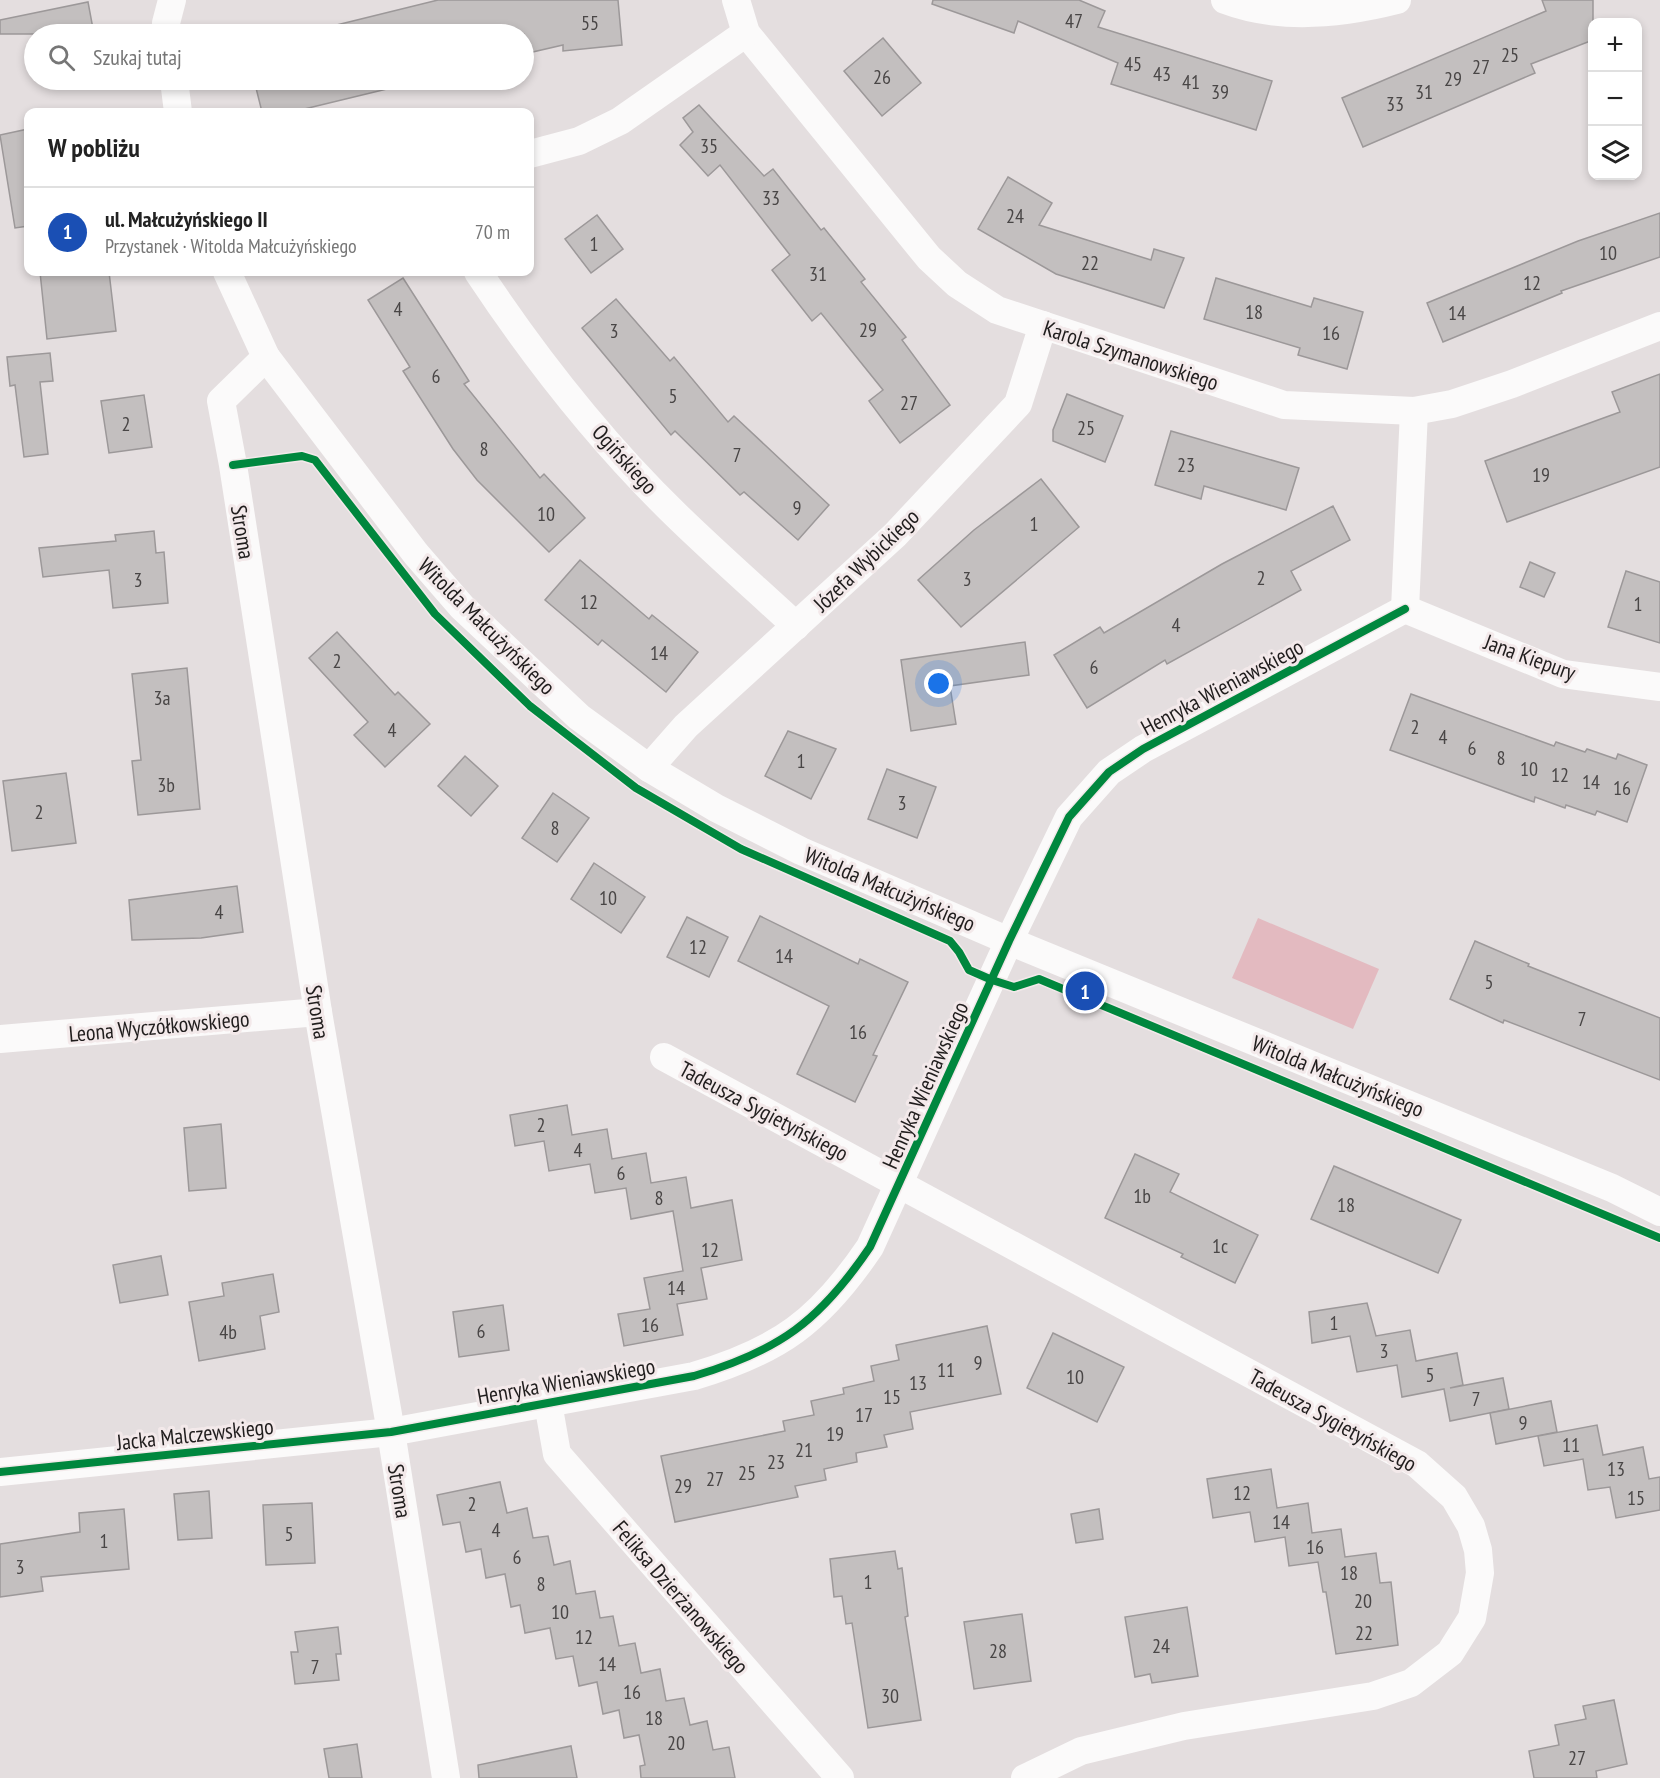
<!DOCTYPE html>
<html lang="pl">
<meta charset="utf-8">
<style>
:root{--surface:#fff;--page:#f6f6f6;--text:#222;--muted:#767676;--line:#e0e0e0;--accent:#656161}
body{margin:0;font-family:"PT Sans Narrow",sans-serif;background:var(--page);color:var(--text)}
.controls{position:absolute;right:18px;top:18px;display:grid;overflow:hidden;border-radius:12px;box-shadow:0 3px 9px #0003}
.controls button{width:54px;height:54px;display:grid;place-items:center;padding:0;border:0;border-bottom:2px solid var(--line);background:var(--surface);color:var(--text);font:30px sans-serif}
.you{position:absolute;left:939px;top:684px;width:21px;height:21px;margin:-15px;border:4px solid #fff;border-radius:50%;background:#1a73e8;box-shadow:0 0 0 9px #1a73e833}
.badge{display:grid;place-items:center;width:39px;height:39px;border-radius:50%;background:var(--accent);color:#fff;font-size:20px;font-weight:700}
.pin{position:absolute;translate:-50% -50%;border:3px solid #fff;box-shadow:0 2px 6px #0006}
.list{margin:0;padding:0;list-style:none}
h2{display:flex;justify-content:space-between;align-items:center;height:78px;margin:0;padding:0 24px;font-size:26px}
h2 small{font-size:20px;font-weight:400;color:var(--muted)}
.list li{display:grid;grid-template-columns:39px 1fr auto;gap:18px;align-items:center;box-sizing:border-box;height:90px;padding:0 24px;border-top:2px solid var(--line)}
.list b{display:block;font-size:22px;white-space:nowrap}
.list p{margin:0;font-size:20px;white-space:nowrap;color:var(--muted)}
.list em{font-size:20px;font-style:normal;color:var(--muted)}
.icon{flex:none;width:33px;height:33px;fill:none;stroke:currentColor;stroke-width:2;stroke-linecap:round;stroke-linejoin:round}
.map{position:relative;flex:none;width:1660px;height:1778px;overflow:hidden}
.search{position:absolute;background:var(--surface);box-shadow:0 3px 9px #0003;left:24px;top:24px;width:510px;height:66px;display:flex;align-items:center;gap:15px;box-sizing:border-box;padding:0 21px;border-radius:33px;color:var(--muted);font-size:22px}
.panel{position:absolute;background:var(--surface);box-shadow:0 3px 9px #0003;left:24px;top:108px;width:510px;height:168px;border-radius:12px}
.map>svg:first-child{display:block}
.green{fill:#e3bac0}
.building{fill:#c3bfbf;stroke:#9c9899;stroke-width:1.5}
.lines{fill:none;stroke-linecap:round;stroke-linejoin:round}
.minor{stroke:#fbfafa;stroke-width:28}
.cycleway-casing{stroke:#f3e9ea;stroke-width:11}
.cycleway{stroke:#00873e;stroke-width:8}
.labels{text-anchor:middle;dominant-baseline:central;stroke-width:6;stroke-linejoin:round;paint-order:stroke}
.number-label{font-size:20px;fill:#494646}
.street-label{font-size:22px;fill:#201d1d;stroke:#f3e9ea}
</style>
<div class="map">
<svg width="1660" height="1778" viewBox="0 0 1660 1778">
<rect width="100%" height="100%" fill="#e4dedf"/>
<!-- green -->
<path class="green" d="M 1258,918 L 1379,969 L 1353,1029 L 1232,978 Z"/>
<!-- building -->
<g class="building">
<path d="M 438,0 L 618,0 L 622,45 L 563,51 L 563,45 L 524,54 L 524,34 L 300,34 Z"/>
<path d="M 933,0 L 1079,0 L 1105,11 L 1098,27 L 1272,81 L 1256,130 L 1111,84 L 1118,63 L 1018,21 L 1014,33 L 932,4 Z"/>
<path d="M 1542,0 L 1593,0 L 1593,40 L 1531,64 L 1535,73 L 1363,147 L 1342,98 L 1546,11 Z"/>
<path d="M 88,2 L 94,34 L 0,34 L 0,20 Z"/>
<path d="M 883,38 L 921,83 L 882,116 L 844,71 Z"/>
<path d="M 254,80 L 424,80 L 292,112 L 262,112 Z"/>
<path d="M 699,105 L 764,176 L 773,169 L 821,230 L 824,228 L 865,279 L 861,282 L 906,337 L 902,340 L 950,405 L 900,443 L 869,401 L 883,390 L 821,313 L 812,321 L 772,270 L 790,255 L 720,165 L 708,176 L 680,145 L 693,132 L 683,118 Z"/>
<path d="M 28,129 L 28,226 L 15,228 L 0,135 Z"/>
<path d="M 1008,177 L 1052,203 L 1039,225 L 1151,260 L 1154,249 L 1184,258 L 1164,308 L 1056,274 L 978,229 Z"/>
<path d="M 1660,213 L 1660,257 L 1561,291 L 1562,293 L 1443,342 L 1427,303 L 1578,241 Z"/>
<path d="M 597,215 L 623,249 L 591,273 L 565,239 Z"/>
<path d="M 40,272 L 109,272 L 116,331 L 47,339 Z"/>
<path d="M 403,278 L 469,381 L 464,384 L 540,478 L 544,474 L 585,518 L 549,552 L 477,480 L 453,449 L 403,371 L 410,367 L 368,300 Z"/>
<path d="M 1216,278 L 1311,307 L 1314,298 L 1363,312 L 1347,369 L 1298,355 L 1300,348 L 1204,319 Z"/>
<path d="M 616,299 L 670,361 L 674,357 L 728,422 L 734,416 L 829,505 L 798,540 L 744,492 L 740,495 L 675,431 L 671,435 L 582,328 Z"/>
<path d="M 50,353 L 53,381 L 40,382 L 48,454 L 24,457 L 15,385 L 10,386 L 7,357 Z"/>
<path d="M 1660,374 L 1660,467 L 1507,522 L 1485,461 L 1620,412 L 1612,392 Z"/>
<path d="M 1067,394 L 1123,416 L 1105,462 L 1053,441 L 1053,430 Z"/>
<path d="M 144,395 L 152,447 L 109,453 L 101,401 Z"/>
<path d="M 1171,431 L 1299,468 L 1286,510 L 1204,486 L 1201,499 L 1155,485 Z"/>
<path d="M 1041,479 L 1079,527 L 961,627 L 918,580 L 974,530 Z"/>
<path d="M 1333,506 L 1350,540 L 1291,571 L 1301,590 L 1167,664 L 1165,660 L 1087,708 L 1054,655 L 1100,627 L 1104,633 L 1222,564 Z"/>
<path d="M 154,531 L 156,553 L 164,552 L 168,603 L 113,608 L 109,570 L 43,577 L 39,548 L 116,541 L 115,535 Z"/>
<path d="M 580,560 L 649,619 L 652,615 L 698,652 L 666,692 L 602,640 L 598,645 L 545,600 Z"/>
<path d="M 1530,562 L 1555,573 L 1544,597 L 1520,587 Z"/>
<path d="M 1626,571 L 1660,582 L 1660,643 L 1608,627 Z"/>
<path d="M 337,632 L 395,695 L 398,692 L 430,724 L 385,767 L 354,735 L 368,722 L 309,658 Z"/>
<path d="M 1025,642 L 1029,675 L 950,686 L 956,724 L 911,731 L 901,660 Z"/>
<path d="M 187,668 L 200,809 L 138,815 L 132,761 L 141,760 L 132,674 Z"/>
<path d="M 1411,694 L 1554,746 L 1556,742 L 1585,752 L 1587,749 L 1616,759 L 1618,754 L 1647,765 L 1627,822 L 1597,811 L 1595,815 L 1566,805 L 1565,808 L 1535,797 L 1534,802 L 1390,750 Z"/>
<path d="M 788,731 L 836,749 L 811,799 L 765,776 Z"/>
<path d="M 465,756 L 498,786 L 471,816 L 438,786 Z"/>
<path d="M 887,769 L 936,787 L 917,838 L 868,819 Z"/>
<path d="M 66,773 L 76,843 L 12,851 L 3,781 Z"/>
<path d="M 553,793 L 589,818 L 557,862 L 522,838 Z"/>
<path d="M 594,863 L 645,897 L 621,933 L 571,899 Z"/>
<path d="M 237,886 L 243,932 L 201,938 L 132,940 L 129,900 Z"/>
<path d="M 760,916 L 858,964 L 860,959 L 908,982 L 873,1055 L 877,1056 L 855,1102 L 797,1074 L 829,1006 L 738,961 Z"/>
<path d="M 687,917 L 728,937 L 709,977 L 667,957 Z"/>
<path d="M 1475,941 L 1529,964 L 1528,966 L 1660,1018 L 1660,1080 L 1504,1020 L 1503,1023 L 1450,999 Z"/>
<path d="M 567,1105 L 572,1135 L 607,1129 L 612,1159 L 646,1153 L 651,1183 L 686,1177 L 691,1208 L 732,1200 L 742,1260 L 701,1268 L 707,1299 L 677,1304 L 683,1335 L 624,1346 L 618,1314 L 650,1309 L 644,1278 L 683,1271 L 673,1211 L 631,1219 L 626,1188 L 595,1193 L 590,1164 L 549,1171 L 544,1141 L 515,1146 L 510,1115 Z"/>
<path d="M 221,1124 L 226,1188 L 189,1191 L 184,1128 Z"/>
<path d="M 1135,1154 L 1179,1174 L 1170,1192 L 1258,1235 L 1235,1283 L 1181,1257 L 1183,1254 L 1105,1218 Z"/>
<path d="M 1334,1166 L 1461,1220 L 1438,1273 L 1311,1219 Z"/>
<path d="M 161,1256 L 168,1295 L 120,1303 L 113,1265 Z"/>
<path d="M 273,1274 L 279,1312 L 260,1316 L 265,1349 L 199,1361 L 189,1302 L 224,1296 L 222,1283 Z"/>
<path d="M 1367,1303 L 1376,1336 L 1410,1330 L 1416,1361 L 1457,1353 L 1463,1385 L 1450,1388 L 1503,1378 L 1509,1409 L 1450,1421 L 1444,1389 L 1402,1397 L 1397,1365 L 1357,1372 L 1350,1336 L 1312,1343 L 1309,1312 Z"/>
<path d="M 503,1305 L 509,1350 L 459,1357 L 453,1312 Z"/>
<path d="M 987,1326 L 1001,1394 L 910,1412 L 913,1429 L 884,1435 L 887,1447 L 856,1453 L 857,1462 L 824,1469 L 826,1480 L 795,1486 L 798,1497 L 675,1522 L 661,1456 L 785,1431 L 783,1421 L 814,1415 L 811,1401 L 844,1394 L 843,1388 L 874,1381 L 871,1366 L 899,1360 L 896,1345 Z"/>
<path d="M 1053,1333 L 1124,1367 L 1097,1422 L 1027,1388 Z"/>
<path d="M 1551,1401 L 1557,1432 L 1496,1444 L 1490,1413 Z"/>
<path d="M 1597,1425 L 1603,1455 L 1643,1447 L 1649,1479 L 1660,1477 L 1660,1510 L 1616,1518 L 1610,1487 L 1588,1490 L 1583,1459 L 1544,1466 L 1538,1436 Z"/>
<path d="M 1271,1469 L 1277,1508 L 1308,1503 L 1312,1533 L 1341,1529 L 1345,1557 L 1376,1553 L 1380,1583 L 1391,1582 L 1398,1645 L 1336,1654 L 1326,1592 L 1323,1592 L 1318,1562 L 1289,1566 L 1285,1537 L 1255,1542 L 1250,1512 L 1213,1518 L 1207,1479 Z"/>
<path d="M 500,1482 L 507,1513 L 527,1508 L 533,1538 L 548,1536 L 554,1565 L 570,1561 L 576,1594 L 595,1591 L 600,1618 L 613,1616 L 619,1646 L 635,1643 L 641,1673 L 660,1669 L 666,1701 L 684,1698 L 690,1725 L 707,1721 L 713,1750 L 729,1747 L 735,1778 L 641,1778 L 640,1766 L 645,1765 L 639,1735 L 624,1738 L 619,1710 L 603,1714 L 597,1682 L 579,1686 L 573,1656 L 556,1659 L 550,1628 L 525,1633 L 520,1605 L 511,1607 L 505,1574 L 486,1578 L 481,1549 L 466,1552 L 460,1522 L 443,1525 L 437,1495 Z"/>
<path d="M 209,1491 L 212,1538 L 178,1540 L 174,1494 Z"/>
<path d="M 312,1503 L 315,1563 L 266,1565 L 263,1505 Z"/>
<path d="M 124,1509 L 129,1569 L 41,1577 L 43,1591 L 0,1597 L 0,1544 L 80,1532 L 79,1513 Z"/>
<path d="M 1099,1509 L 1103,1539 L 1076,1543 L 1071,1514 Z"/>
<path d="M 895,1551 L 898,1569 L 902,1568 L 908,1616 L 905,1617 L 921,1720 L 868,1728 L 852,1623 L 846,1624 L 842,1596 L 834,1597 L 830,1559 Z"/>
<path d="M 1187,1607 L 1198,1676 L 1152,1683 L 1150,1674 L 1135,1677 L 1125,1617 Z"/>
<path d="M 1022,1614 L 1031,1681 L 974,1689 L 964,1622 Z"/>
<path d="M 338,1627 L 341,1654 L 336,1654 L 339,1680 L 295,1684 L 291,1652 L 298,1652 L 295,1632 Z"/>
<path d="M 1614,1700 L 1627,1764 L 1596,1771 L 1597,1778 L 1534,1778 L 1529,1751 L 1559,1745 L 1555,1725 L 1586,1719 L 1583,1706 Z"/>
<path d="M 357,1744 L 362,1778 L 329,1778 L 324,1749 Z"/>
<path d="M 571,1746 L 577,1778 L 479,1778 L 478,1765 Z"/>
</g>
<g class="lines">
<!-- minor -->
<g class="minor">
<path d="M 736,0 L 746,33 L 929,258 L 957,284 L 997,310 L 1284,405 L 1414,411 L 1452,404 L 1512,384 L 1660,326"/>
<path d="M 1225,0 C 1280,21 1342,14 1397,0"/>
<path d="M 168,34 L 166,23 L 172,0"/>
<path d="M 174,80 L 178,112"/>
<path d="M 530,154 L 579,141 L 620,121 L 746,33"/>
<path d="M 227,272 L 266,357 L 221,401 L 233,465 L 318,1012 L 391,1432 L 446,1778"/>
<path d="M 478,272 C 535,358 601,442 676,515 C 715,553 756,589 796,626"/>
<path d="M 266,357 L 416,554 L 462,607 L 579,717 L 649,768 L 716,808 L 801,851 L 1009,941 L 1612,1188 L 1660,1212"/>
<path d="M 1405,609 L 1563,674 L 1660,687"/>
<path d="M 1405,609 L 1414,411"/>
<path d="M 649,768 L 686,726 L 895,535 L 1018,404 L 1043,325"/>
<path d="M 0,1039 L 318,1012"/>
<path d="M 664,1057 L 1417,1464 L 1454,1497 L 1471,1526 L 1478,1550 L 1480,1573 L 1472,1618 L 1450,1653 L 1411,1683 L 1373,1696 L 1184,1726 L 1081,1751 L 1025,1778"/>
<path d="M 548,1403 L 557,1454 L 840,1778"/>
<path d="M 0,1472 L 391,1432 L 694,1376 C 779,1351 820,1321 870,1247 L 1009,941 L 1069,817 L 1109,772 L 1143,749 L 1405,609"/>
</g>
<!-- cycleway casing -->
<g class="cycleway-casing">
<g id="cycleway">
<path d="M 233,465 L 302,456 L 315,460 L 435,614 L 530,706 L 636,788 L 741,849 L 950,941 L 959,952 L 969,970 L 992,980 L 1014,987 L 1039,979 L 1660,1238"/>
<path d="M 0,1472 L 391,1432 L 694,1376 C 779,1351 820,1321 870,1247 L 1009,941 L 1069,817 L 1109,772 L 1143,749 L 1405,609"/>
</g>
</g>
<!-- cycleway -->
<use href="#cycleway" class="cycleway"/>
</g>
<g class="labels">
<!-- number labels -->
<g class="number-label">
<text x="1074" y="21">47</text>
<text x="590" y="23">55</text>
<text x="1510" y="55">25</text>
<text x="1133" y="64">45</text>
<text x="1481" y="67">27</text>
<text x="1162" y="74">43</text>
<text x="882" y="77">26</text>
<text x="1453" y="79">29</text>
<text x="1191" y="82">41</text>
<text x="1220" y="92">39</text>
<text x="1424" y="92">31</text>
<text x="1395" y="104">33</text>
<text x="709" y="146">35</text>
<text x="771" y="198">33</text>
<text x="1015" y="216">24</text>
<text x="594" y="244">1</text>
<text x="1608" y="253">10</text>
<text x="1090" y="263">22</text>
<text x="818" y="274">31</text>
<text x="1532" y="283">12</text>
<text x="398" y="309">4</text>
<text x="1254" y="312">18</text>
<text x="1457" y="313">14</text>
<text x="868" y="330">29</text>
<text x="614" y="331">3</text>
<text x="1331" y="333">16</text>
<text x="436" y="376">6</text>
<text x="673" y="396">5</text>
<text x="909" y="403">27</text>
<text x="126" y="424">2</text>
<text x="1086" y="428">25</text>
<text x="484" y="449">8</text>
<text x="737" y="455">7</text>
<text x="1186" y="465">23</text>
<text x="1541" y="475">19</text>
<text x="797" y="508">9</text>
<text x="546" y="514">10</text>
<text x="1034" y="524">1</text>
<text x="1261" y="578">2</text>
<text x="967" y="579">3</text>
<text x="138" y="580">3</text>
<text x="589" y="602">12</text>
<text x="1638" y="604">1</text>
<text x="1176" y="625">4</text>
<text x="659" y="653">14</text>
<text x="337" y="661">2</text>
<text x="1094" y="667">6</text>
<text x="162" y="698">3a</text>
<text x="1415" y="727">2</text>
<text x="392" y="730">4</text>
<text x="1443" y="737">4</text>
<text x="1472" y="748">6</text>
<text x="1501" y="758">8</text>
<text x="801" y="761">1</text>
<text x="1529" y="769">10</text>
<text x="1560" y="775">12</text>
<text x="1591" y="782">14</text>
<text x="166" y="785">3b</text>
<text x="1622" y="788">16</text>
<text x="902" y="803">3</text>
<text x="39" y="812">2</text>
<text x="555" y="828">8</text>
<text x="608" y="898">10</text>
<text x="219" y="912">4</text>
<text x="698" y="947">12</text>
<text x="784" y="956">14</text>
<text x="1489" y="982">5</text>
<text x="1582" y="1019">7</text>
<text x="858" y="1032">16</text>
<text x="541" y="1125">2</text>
<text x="578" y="1150">4</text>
<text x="621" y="1173">6</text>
<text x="1142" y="1196">1b</text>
<text x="659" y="1198">8</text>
<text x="1346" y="1205">18</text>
<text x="1220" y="1246">1c</text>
<text x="710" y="1250">12</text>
<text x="676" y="1288">14</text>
<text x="1334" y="1323">1</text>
<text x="650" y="1325">16</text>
<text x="481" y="1331">6</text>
<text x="228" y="1332">4b</text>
<text x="1384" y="1351">3</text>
<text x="978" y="1363">9</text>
<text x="946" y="1370">11</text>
<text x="1430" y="1375">5</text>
<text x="1075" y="1377">10</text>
<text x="918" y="1383">13</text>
<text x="892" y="1397">15</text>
<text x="1476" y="1399">7</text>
<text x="864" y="1415">17</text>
<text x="1523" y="1423">9</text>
<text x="835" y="1434">19</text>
<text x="1571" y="1445">11</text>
<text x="804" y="1450">21</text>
<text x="776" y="1462">23</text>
<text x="1616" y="1469">13</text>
<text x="747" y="1473">25</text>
<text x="715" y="1479">27</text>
<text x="683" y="1486">29</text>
<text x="1242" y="1493">12</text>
<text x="1636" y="1498">15</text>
<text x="472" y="1504">2</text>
<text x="1281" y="1522">14</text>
<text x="496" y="1530">4</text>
<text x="289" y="1534">5</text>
<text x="104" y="1541">1</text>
<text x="1315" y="1547">16</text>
<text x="517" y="1557">6</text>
<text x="20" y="1567">3</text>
<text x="1349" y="1573">18</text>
<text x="868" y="1582">1</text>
<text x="541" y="1584">8</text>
<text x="1363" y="1601">20</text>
<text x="560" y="1612">10</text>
<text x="1364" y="1633">22</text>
<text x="584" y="1637">12</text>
<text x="1161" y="1646">24</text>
<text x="998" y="1651">28</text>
<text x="607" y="1664">14</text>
<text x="315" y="1667">7</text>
<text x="632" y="1692">16</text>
<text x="890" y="1696">30</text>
<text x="654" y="1718">18</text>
<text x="676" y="1743">20</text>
<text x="1577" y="1758">27</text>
</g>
<!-- street labels -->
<g class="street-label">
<text transform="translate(1131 355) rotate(18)">Karola Szymanowskiego</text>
<text transform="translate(625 459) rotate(48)">Ogińskiego</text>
<text transform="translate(243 532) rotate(81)">Stroma</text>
<text transform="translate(866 560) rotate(-44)">Józefa Wybickiego</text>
<text transform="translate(487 626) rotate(45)">Witolda Małcużyńskiego</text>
<text transform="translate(1530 657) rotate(20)">Jana Kiepury</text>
<text transform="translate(1222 687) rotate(-28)">Henryka Wieniawskiego</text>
<text transform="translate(890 889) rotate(23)">Witolda Małcużyńskiego</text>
<text transform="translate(318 1012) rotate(81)">Stroma</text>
<text transform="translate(159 1026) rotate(-5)">Leona Wyczółkowskiego</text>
<text transform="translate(1338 1076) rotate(22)">Witolda Małcużyńskiego</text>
<text transform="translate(925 1085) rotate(-66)">Henryka Wieniawskiego</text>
<text transform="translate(764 1111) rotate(28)">Tadeusza Sygietyńskiego</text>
<text transform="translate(566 1381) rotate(-10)">Henryka Wieniawskiego</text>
<text transform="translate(1333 1420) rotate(29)">Tadeusza Sygietyńskiego</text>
<text transform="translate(195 1434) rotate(-6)">Jacka Malczewskiego</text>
<text transform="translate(400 1491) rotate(81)">Stroma</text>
<text transform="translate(681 1597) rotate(49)">Feliksa Dzierżanowskiego</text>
</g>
</g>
</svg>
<div class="controls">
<button>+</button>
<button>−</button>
<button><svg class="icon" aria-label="layers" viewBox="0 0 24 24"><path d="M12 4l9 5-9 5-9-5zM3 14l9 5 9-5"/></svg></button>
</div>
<div class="you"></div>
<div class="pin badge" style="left:1085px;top:991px;background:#1a4fb4">1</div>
<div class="search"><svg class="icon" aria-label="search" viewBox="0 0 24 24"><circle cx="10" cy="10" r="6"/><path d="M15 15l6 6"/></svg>Szukaj tutaj</div>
<section class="panel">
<h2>W pobliżu<small></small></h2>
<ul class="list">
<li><span class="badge" style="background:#1a4fb4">1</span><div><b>ul. Małcużyńskiego II</b><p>Przystanek · Witolda Małcużyńskiego</p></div><em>70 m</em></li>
</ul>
</section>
</div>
